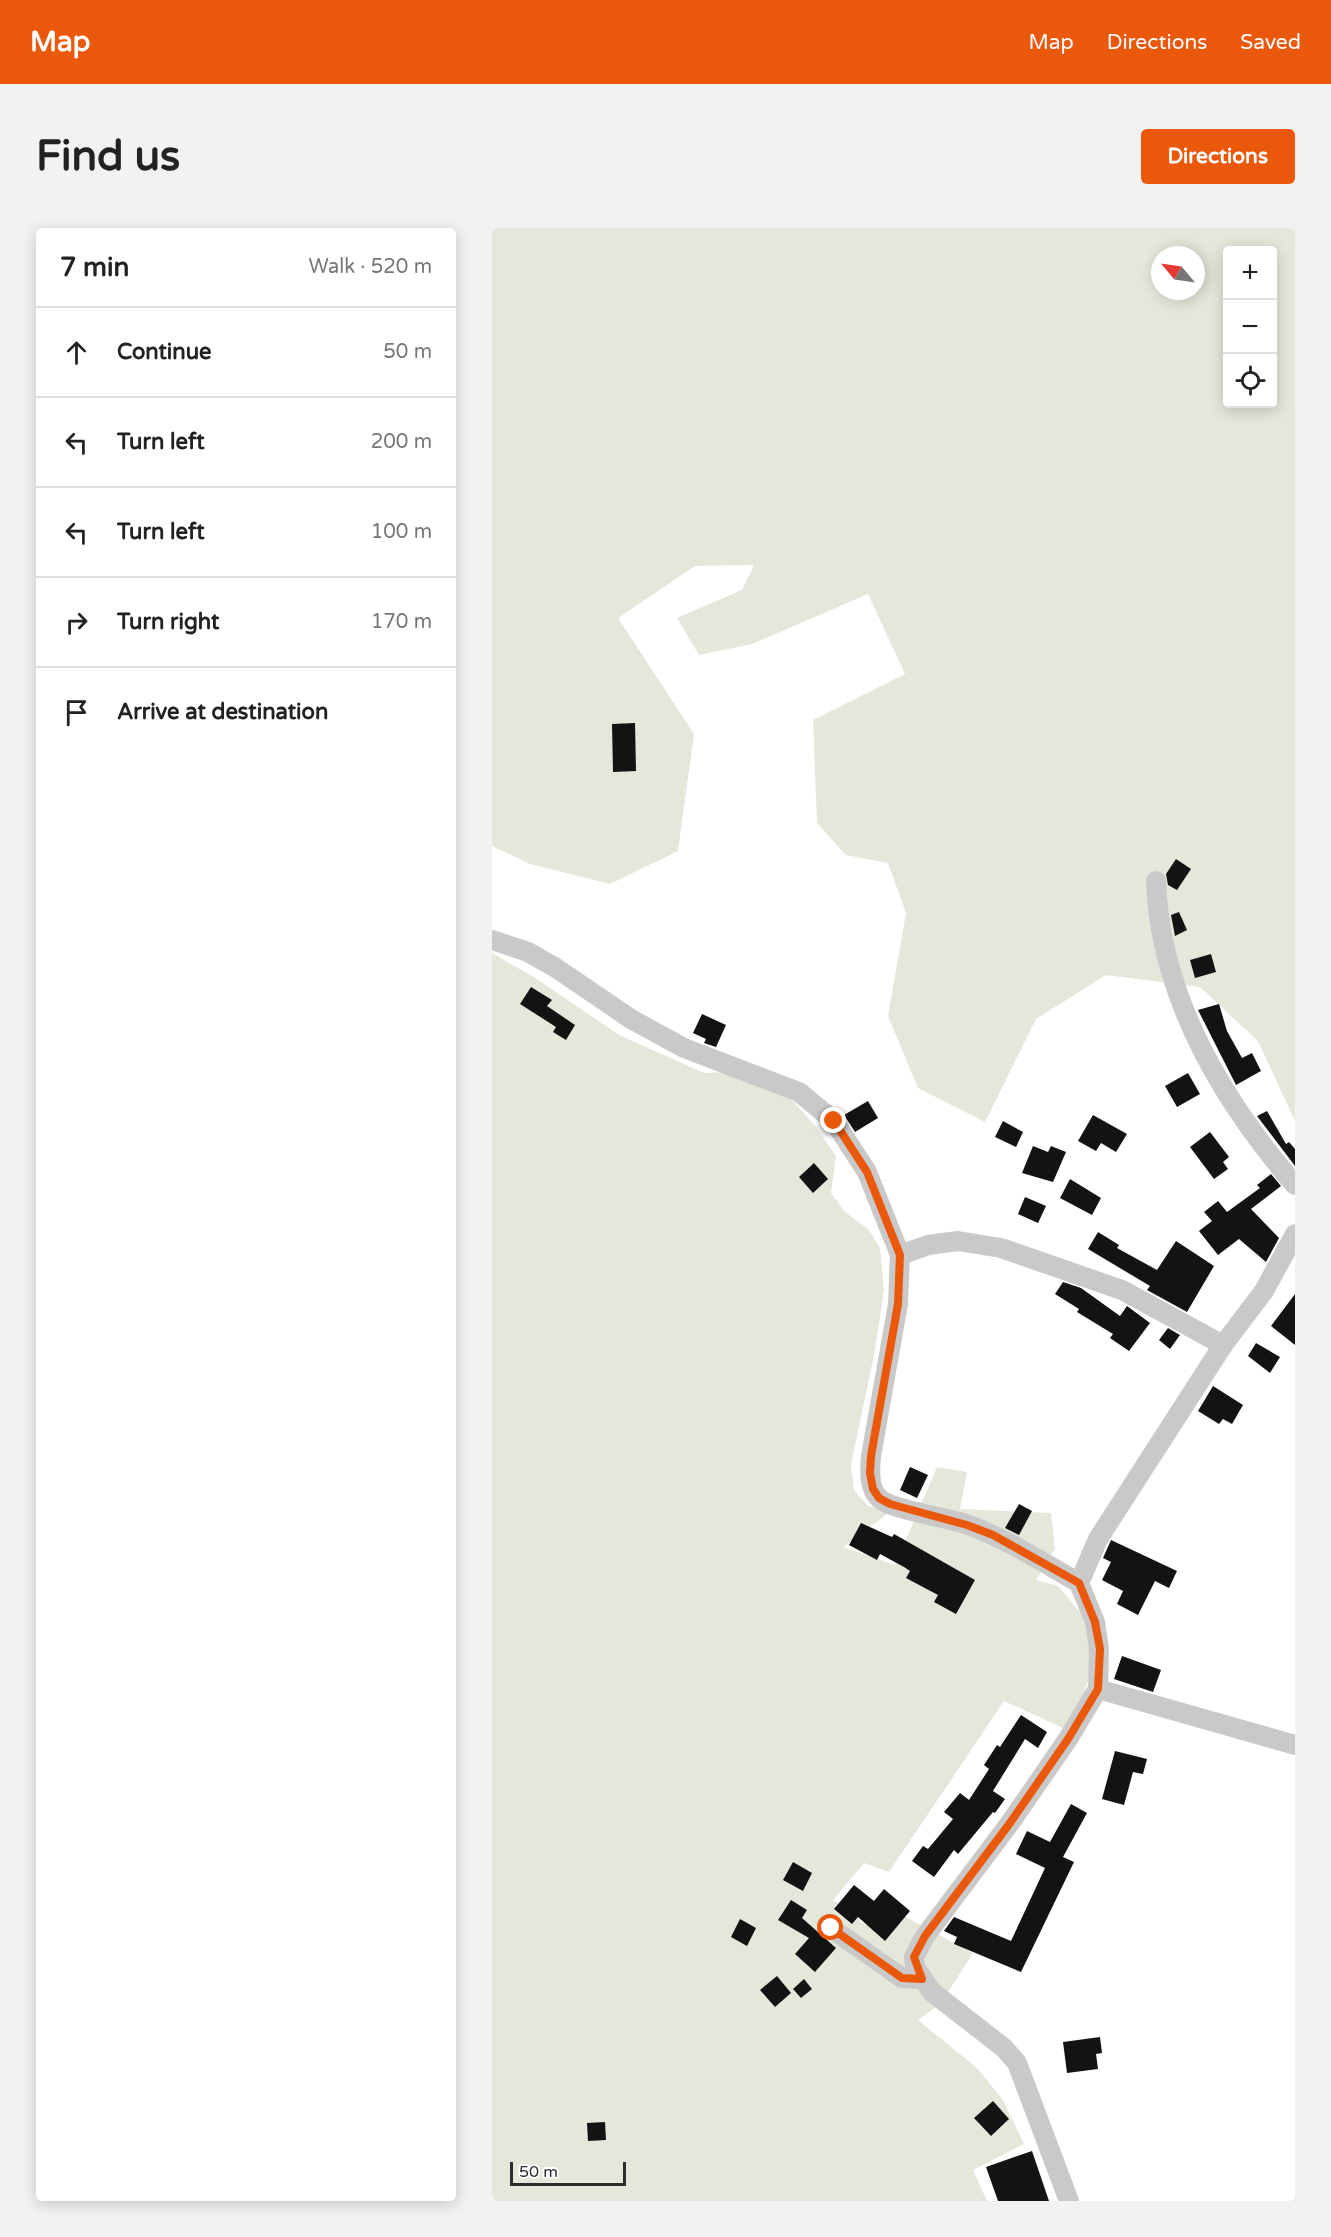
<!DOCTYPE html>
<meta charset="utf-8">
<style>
:root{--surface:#fff;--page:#f2f2f2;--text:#222;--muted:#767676;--line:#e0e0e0;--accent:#ea580c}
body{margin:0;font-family:"Varela Round",sans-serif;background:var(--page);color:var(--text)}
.controls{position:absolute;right:18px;top:18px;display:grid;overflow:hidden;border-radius:6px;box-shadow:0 3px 15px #0003}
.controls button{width:54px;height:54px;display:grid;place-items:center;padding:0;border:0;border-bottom:2px solid var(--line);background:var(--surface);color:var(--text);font:30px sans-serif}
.compass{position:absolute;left:659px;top:18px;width:54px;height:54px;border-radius:50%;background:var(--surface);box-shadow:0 3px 15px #0003;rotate:299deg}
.scale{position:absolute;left:18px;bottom:15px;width:116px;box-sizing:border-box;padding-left:6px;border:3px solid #2c2c2c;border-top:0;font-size:16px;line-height:21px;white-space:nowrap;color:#2c2c2c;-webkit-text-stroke:4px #fff;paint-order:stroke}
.stop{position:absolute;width:18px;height:18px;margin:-14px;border:4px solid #ea580c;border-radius:50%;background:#fff}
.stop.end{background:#ea580c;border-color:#fff;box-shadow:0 2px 6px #0008}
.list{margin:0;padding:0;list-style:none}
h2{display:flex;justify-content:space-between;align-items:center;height:78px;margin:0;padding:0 24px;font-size:26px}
h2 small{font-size:20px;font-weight:400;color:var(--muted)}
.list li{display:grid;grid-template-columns:39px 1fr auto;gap:18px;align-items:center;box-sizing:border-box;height:90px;padding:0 24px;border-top:2px solid var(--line)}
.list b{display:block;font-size:22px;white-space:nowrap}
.list em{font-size:20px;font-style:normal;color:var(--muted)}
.icon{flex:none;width:33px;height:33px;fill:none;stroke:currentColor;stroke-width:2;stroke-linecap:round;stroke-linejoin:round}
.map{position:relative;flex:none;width:803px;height:1973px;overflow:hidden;border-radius:6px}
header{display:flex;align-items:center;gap:36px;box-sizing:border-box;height:84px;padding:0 30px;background:var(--accent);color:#fff}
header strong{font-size:28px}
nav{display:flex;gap:33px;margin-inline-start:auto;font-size:21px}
.intro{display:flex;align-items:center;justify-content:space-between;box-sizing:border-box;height:144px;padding:0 36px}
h1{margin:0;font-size:42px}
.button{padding:15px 27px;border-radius:6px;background:var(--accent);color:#fff;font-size:21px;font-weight:700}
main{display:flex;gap:36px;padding:0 36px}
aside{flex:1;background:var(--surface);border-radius:6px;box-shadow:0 3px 15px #0003}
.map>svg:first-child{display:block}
.green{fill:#e3e8da;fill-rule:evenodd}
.building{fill:#131313}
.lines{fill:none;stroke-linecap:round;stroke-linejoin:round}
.minor{stroke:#c9c9c9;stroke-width:20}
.route{stroke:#ea580c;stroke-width:8}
</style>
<header>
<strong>Map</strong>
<nav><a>Map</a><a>Directions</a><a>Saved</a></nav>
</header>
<div class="intro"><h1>Find us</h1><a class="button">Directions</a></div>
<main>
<aside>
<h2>7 min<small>Walk · 520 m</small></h2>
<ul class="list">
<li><svg class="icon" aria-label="ahead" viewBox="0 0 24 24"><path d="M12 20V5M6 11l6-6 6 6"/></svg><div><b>Continue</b></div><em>50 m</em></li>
<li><svg class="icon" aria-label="left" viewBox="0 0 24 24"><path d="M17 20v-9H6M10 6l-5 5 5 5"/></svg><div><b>Turn left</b></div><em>200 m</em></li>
<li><svg class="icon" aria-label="left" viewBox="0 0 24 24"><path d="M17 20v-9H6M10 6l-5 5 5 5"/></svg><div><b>Turn left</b></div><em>100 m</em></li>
<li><svg class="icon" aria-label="right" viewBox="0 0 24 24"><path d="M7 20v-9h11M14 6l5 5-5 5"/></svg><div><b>Turn right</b></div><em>170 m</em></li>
<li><svg class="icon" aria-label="arrive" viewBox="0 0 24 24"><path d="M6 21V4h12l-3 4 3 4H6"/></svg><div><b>Arrive at destination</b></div></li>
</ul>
</aside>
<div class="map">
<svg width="803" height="1973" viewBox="0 0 803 1973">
<rect width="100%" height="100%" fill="#fff"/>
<!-- green -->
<g class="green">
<path d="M 0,0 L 803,0 L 803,893 L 766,813 L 708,759 L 614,747 L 544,791 L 493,894 L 426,860 L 396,788 L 414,685 L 396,635 L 354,627 L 325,595 L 321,492 L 413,446 L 376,366 L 260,416 L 207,427 L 185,390 L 250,362 L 262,337 L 203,338 L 126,390 L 202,506 L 186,623 L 118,656 L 38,636 L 0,618 ZM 736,22 L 780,22 L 780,176 L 736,176 ZM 668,27 L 704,27 L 704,63 L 668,63 Z"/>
<path d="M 0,725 L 45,751 L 127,807 L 212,845 L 235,844 L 265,850 L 301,873 L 324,899 L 344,928 L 339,965 L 353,984 L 377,1002 L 388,1020 L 392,1062 L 383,1122 L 359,1237 L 362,1262 L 376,1278 L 398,1284 L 351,1319 L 403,1337 L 445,1239 L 475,1244 L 468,1281 L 559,1285 L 563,1321 L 544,1352 L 566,1358 L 592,1389 L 604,1433 L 593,1461 L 594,1477 L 580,1504 L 512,1473 L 397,1644 L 372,1635 L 341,1672 L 373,1697 L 391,1677 L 481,1725 L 449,1775 L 426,1792 L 485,1840 L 511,1872 L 532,1916 L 481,1942 L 495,1973 L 0,1973 Z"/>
</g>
<!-- building -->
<g class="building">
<path d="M 143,495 L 144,543 L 121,544 L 120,496 Z"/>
<path d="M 684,631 L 699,641 L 685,662 L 676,657 L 674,646 Z"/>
<path d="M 687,684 L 695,702 L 683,708 L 679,687 Z"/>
<path d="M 719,726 L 724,744 L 703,750 L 698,732 Z"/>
<path d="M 39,759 L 60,772 L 55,778 L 83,797 L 74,812 L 61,804 L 64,799 L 28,776 Z"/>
<path d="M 727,776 L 735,803 L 750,830 L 760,825 L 769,843 L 744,857 L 706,782 Z"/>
<path d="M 210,786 L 234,797 L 224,819 L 212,815 L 214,811 L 201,805 Z"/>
<path d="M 696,845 L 708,866 L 685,879 L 673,858 Z"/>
<path d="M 376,873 L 386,890 L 363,904 L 352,887 Z"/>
<path d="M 775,883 L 794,916 L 797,914 L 803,921 L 803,938 L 765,888 Z"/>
<path d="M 601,887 L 635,906 L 624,924 L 609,915 L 604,923 L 586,913 Z"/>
<path d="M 511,893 L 531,904 L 524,919 L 503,909 Z"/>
<path d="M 718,904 L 737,929 L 731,934 L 736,941 L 722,951 L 698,919 Z"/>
<path d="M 541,918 L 556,924 L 559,918 L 574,924 L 561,954 L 530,945 Z"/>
<path d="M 322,935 L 336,951 L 321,965 L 307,949 Z"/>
<path d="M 779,946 L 789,958 L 759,981 L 787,1010 L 774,1034 L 747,1011 L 726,1027 L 707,1003 L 720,993 L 712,984 L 726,973 L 735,984 L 768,960 L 765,957 Z"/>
<path d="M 578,951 L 609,970 L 600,987 L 568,970 Z"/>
<path d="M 533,969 L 554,978 L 546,995 L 526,986 Z"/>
<path d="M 606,1004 L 627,1017 L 625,1020 L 665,1042 L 684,1013 L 722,1038 L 695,1084 L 655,1062 L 658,1058 L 596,1021 Z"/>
<path d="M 571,1054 L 589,1060 L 628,1088 L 635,1078 L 658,1095 L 637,1123 L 618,1110 L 621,1106 L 585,1084 L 587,1081 L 563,1066 Z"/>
<path d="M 803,1066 L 803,1117 L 779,1098 Z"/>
<path d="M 676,1100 L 688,1107 L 678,1121 L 667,1112 Z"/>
<path d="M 764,1115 L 788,1129 L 778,1145 L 756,1128 Z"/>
<path d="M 721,1158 L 751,1177 L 740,1196 L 731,1191 L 727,1196 L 706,1183 Z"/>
<path d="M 418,1239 L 436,1247 L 425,1270 L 408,1262 Z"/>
<path d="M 527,1276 L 540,1283 L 527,1307 L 513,1300 Z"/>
<path d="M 369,1295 L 400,1309 L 402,1306 L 483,1352 L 464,1386 L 442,1374 L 446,1367 L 414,1350 L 418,1343 L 412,1339 L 388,1326 L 385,1332 L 357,1317 Z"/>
<path d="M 619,1312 L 685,1343 L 677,1360 L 663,1353 L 646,1387 L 625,1376 L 631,1363 L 610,1352 L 619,1334 L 611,1330 Z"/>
<path d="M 630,1428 L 669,1442 L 661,1464 L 622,1451 Z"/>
<path d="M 529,1487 L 555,1504 L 546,1520 L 533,1511 L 501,1563 L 513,1571 L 503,1585 L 501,1584 L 466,1626 L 462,1622 L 442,1649 L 420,1633 L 431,1618 L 436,1621 L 461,1591 L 452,1584 L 468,1565 L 477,1572 L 497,1541 L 492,1537 L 505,1517 L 508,1519 Z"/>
<path d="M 623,1523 L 655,1531 L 651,1546 L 641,1544 L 632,1577 L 610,1571 Z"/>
<path d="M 579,1576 L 595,1585 L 571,1629 L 582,1634 L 529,1744 L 462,1716 L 465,1709 L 452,1703 L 462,1689 L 519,1713 L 553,1640 L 524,1626 L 535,1603 L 558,1614 Z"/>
<path d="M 301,1634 L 320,1645 L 311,1663 L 291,1652 Z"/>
<path d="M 362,1657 L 382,1673 L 392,1661 L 418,1683 L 393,1713 L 366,1689 L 360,1696 L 342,1681 Z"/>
<path d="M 299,1672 L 315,1682 L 310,1690 L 344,1720 L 323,1744 L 303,1726 L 317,1710 L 286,1692 Z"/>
<path d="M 248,1691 L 264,1700 L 255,1718 L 239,1709 Z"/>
<path d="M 285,1748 L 299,1765 L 283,1779 L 268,1762 Z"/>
<path d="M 312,1751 L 320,1761 L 309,1770 L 301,1761 Z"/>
<path d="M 608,1809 L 610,1825 L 604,1826 L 606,1841 L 575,1845 L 571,1814 Z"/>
<path d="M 501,1873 L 517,1891 L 499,1908 L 482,1890 Z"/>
<path d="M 113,1894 L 114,1912 L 96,1913 L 95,1895 Z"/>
<path d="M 540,1923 L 557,1973 L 506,1973 L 494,1939 Z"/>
</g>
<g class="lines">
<!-- minor -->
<g class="minor">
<path d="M 664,653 C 668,768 729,871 803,957"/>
<path d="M 0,712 L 36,724 L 64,740 L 139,791 L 192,820 L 307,864 L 342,893 L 375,944 L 408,1027 L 406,1076 L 379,1228 C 378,1242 376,1261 388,1271 C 403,1283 455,1289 477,1297 C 516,1312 551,1334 587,1355"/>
<path d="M 408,1027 L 436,1017 L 466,1013 L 509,1020 L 630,1062 L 731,1117"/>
<path d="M 606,1461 L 803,1517"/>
<path d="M 339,1700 L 410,1750 L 430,1751"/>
<path d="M 577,1973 L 525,1835 L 512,1820 L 440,1764 L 423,1739 L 422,1729 L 433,1708 L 518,1595 L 576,1511 L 606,1461 L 607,1421 L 603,1394 L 587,1355 L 606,1311 L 731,1117 L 772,1063 L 803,1006"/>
</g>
</g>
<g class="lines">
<!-- route -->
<path class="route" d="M 339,1700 L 410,1750 L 430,1751 L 422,1729 L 433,1708 L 518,1595 L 576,1511 L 606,1461 L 608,1421 L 603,1394 L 587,1355 L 501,1307 L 475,1297 L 398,1276 L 387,1270 L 381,1261 L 378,1245 L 379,1228 L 406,1076 L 408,1027 L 375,944 L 342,893"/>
</g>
</svg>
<div class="controls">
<button>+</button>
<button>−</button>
<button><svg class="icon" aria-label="locate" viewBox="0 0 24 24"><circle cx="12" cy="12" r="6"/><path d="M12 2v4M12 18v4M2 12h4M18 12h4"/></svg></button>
</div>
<svg class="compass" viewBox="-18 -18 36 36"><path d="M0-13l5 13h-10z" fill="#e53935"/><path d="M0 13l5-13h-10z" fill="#767676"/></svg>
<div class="scale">50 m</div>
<div class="stop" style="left:339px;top:1700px"></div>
<div class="stop end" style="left:342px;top:893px"></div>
</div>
</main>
